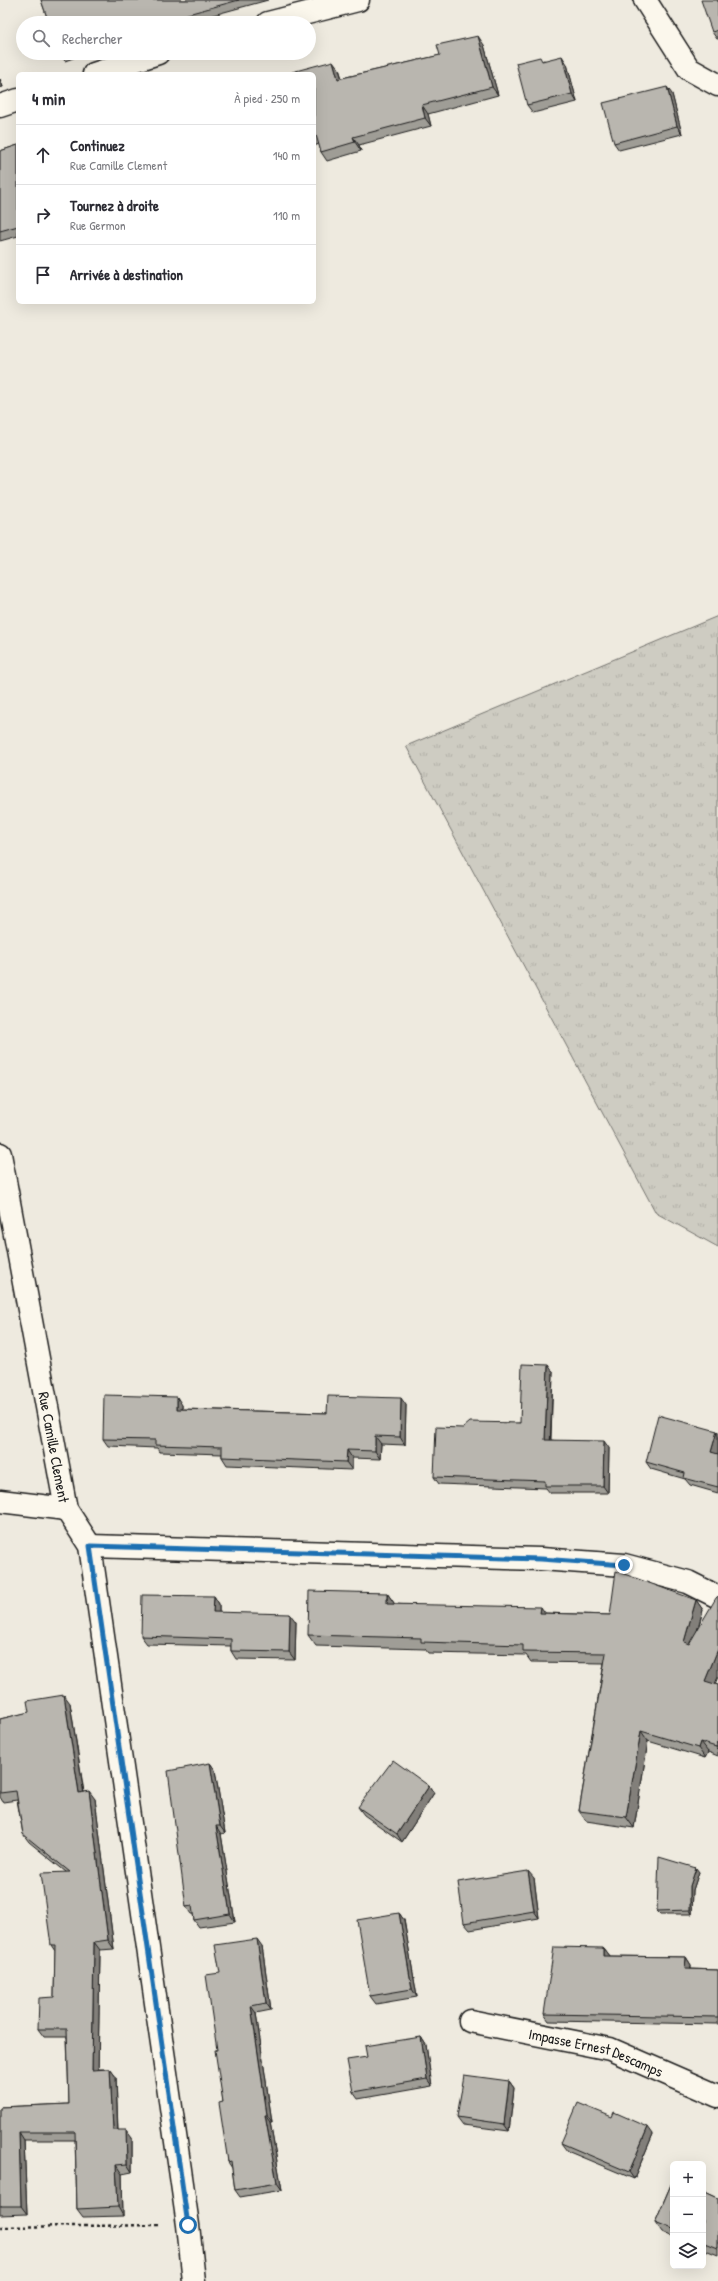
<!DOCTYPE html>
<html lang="fr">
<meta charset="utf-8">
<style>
:root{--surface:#fff;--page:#f7f7f7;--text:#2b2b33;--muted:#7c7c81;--line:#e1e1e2}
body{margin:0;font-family:"Patrick Hand",sans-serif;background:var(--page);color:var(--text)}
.controls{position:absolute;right:12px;bottom:12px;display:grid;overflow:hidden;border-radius:6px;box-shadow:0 4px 16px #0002}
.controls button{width:36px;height:36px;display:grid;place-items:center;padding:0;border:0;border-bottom:1px solid var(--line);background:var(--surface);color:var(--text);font:20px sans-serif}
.stop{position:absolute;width:12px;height:12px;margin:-9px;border:3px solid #1f6fb2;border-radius:50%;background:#fff}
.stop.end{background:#1f6fb2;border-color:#fff;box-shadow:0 1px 4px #0008}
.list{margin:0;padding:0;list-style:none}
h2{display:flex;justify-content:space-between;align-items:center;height:52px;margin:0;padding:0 16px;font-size:17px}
h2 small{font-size:13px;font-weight:400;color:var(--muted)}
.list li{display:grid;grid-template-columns:26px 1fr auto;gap:12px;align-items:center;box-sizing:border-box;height:60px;padding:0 16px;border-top:1px solid var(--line)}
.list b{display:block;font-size:15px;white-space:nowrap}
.list p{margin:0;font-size:13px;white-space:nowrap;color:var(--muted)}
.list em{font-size:13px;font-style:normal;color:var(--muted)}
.icon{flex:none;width:22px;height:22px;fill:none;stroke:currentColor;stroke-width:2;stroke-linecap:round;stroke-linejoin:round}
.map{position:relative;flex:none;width:718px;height:2281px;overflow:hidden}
.search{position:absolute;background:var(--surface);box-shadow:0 4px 16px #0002;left:16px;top:16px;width:300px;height:44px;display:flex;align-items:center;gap:10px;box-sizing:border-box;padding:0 14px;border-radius:22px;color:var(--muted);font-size:15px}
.panel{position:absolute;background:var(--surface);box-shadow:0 4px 16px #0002;left:16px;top:72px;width:300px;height:232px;border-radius:6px}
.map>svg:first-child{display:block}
.grass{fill:url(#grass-tufts);stroke:#75746f}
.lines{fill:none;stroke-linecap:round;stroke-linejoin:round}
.minor-casing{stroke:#1c1c1c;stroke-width:25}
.path{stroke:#1c1c1c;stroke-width:2.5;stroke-dasharray:3 3;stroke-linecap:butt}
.minor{stroke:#fbf7ec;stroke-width:22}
.wall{fill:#9f9d96;stroke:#1c1c1c}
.shaded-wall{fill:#827f7a;stroke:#1c1c1c}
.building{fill:#b9b6af;stroke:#1c1c1c}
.route{stroke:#1f6fb2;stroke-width:5}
.labels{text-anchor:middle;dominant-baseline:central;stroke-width:4;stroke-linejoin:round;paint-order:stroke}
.street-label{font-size:15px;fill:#1c1c1c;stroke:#fbf7ec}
</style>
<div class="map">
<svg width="718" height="2281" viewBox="0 0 718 2281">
<defs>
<pattern id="grass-tufts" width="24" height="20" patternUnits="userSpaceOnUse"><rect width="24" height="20" fill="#ceccc2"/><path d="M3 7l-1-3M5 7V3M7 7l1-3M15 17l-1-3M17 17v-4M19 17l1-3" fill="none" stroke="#b0afa6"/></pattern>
</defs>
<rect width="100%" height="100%" fill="#eeeadf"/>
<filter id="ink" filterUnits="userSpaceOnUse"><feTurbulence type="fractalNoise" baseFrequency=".025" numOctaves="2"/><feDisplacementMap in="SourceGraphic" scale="8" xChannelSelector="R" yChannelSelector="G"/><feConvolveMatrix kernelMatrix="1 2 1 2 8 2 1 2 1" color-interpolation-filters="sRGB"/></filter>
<g filter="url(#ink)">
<!-- grass -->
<path class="grass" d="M 718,616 L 718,1247 L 656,1213 L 406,746 Z"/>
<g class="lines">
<!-- minor casing -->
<g class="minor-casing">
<g id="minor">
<path d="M 645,0 L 689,69 L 718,85"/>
<path d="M 268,23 L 358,0"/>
<path d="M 94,74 L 158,53"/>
<path d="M 0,106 L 18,100"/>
<path id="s1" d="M 0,1154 L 66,1509 L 90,1546 L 188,2225 L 194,2281"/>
<path d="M 0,1501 L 66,1509"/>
<path d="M 90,1546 L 541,1559 L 624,1565 L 688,1582 L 718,1597"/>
<path id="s2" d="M 470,2021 L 610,2049 L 718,2096"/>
</g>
</g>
<!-- path -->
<path class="path" d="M 0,2227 L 159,2225"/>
<!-- minor -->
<use href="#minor" class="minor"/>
</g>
<!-- wall -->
<g class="wall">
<path d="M 41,0 L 268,0 L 184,23 L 49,23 Z"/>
<path d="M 718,0 L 718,39 L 717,39 L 712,32 Z"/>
<path d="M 484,45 L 498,95 L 428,114 L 431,126 L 359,145 L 361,151 L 327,161 L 321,152 L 319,144 L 314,146 L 314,74 L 339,69 L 342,78 Z"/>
<path d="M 59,53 L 87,53 L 65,61 Z"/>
<path d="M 543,60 L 567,64 L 577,102 L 533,113 L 527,105 Z"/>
<path d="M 0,79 L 3,87 L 0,88 Z"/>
<path d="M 672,94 L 682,134 L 619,150 L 614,143 Z"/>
<path d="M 18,145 L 18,236 L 0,241 L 0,151 Z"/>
<path d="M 553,1372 L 551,1440 L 609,1448 L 608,1493 L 550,1493 L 546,1488 L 439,1484 L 434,1477 L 463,1428 L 520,1423 Z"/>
<path d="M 182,1405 L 182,1409 L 327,1413 L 406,1405 L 405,1445 L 381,1444 L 380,1459 L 352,1458 L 352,1470 L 227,1465 L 222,1457 L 222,1454 L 160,1452 L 157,1448 L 108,1446 L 103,1439 Z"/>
<path d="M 717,1431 L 718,1433 L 718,1493 L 690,1485 L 685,1479 L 651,1469 L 646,1462 Z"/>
<path d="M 387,1593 L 394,1603 L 394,1604 L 545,1613 L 610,1615 L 696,1600 L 703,1610 L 698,1629 L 715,1684 L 718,1685 L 718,1756 L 708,1752 L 705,1758 L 648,1741 L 634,1828 L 586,1821 L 579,1811 L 604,1663 L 531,1662 L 526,1655 L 428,1653 L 425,1649 L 316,1646 L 308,1635 Z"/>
<path d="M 214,1596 L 219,1604 L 219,1613 L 296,1622 L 295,1660 L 236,1659 L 231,1651 L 231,1646 L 147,1644 L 141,1636 Z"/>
<path d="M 70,1703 L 84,1792 L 95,1799 L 114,1949 L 100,1950 L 98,2069 L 110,2069 L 116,2077 L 118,2130 L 132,2138 L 132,2172 L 122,2174 L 123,2216 L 83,2217 L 77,2209 L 75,2140 L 24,2140 L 27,2214 L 0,2215 L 0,2107 L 69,2104 L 67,2037 L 44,2037 L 38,2029 L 54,1997 L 55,1951 L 51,1945 L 66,1872 L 29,1842 L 23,1834 L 17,1800 L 3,1802 L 0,1797 L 0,1719 Z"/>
<path d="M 210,1763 L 215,1770 L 225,1833 L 221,1834 L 235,1922 L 199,1927 L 194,1920 L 193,1914 L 191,1914 L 186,1907 Z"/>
<path d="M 429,1786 L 434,1793 L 402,1842 L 364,1815 L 358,1807 Z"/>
<path d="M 699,1872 L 693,1890 L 692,1914 L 660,1914 L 657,1911 Z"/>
<path d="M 534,1878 L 539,1918 L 470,1930 L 464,1923 Z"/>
<path d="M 399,1913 L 404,1920 L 417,1997 L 376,2004 L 370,1996 Z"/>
<path d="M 262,1946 L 271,2010 L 256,2013 L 272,2122 L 270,2122 L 282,2190 L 240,2197 L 235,2190 L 232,2168 L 228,2162 L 223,2102 L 217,2050 Z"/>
<path d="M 603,1948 L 609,1956 L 686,1957 L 691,1965 L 691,1969 L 718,1970 L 718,2024 L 549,2021 L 544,2014 Z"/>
<path d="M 421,2037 L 426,2045 L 432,2086 L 358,2099 L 353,2092 L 367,2057 Z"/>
<path d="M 509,2081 L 514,2088 L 509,2131 L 463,2125 L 457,2117 Z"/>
<path d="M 653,2134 L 634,2179 L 567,2151 L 561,2143 Z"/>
<path d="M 673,2180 L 673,2237 L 662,2232 L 655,2222 Z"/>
<path d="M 703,2192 L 718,2199 L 718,2255 L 703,2249 Z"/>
</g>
<!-- shaded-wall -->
<g class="shaded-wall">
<path d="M 478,36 L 484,45 L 498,95 L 492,87 Z"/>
<path d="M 562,56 L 567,64 L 577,102 L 572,94 Z"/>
<path d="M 333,61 L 339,69 L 344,87 L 338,79 Z"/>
<path d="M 0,79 L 3,87 L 0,83 Z"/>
<path d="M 667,87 L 672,94 L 682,134 L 677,126 Z"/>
<path d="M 422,105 L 428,114 L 431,126 L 425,118 Z"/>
<path d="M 353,137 L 359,145 L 361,151 L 355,142 Z"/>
<path d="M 548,1365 L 553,1372 L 550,1447 L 545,1440 Z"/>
<path d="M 177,1397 L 182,1405 L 182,1416 L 177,1409 Z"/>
<path d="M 401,1398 L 406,1405 L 405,1445 L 400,1437 Z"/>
<path d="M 717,1431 L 718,1433 L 718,1455 L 711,1452 Z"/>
<path d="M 375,1436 L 381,1444 L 380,1459 L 375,1451 Z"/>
<path d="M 604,1441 L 609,1448 L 608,1493 L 603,1486 Z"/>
<path d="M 347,1450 L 352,1458 L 352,1470 L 346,1462 Z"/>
<path d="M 387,1593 L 394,1603 L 394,1615 L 387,1604 Z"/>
<path d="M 214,1596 L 219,1604 L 219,1620 L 213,1612 Z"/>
<path d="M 696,1600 L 703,1610 L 691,1652 L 684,1642 Z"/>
<path d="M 541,1607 L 548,1617 L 540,1613 Z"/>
<path d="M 290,1614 L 296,1622 L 295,1660 L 289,1652 Z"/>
<path d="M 718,1649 L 718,1677 L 712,1691 L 705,1681 Z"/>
<path d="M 64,1695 L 70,1703 L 85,1801 L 79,1793 Z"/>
<path d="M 641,1731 L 648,1741 L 634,1828 L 626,1817 Z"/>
<path d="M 718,1740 L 718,1750 L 716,1747 Z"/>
<path d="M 700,1742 L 708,1752 L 705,1758 L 698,1748 Z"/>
<path d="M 210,1763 L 215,1770 L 225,1833 L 220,1826 Z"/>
<path d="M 429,1786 L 434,1793 L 402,1842 L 397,1834 Z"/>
<path d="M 89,1791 L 95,1799 L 114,1949 L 108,1940 Z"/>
<path d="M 216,1826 L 221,1834 L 235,1922 L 230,1914 Z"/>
<path d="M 696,1868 L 699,1872 L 693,1890 L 692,1914 L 690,1910 L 690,1886 Z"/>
<path d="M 528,1871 L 534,1878 L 539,1918 L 534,1911 Z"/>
<path d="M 399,1913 L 404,1920 L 417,1997 L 412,1989 Z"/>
<path d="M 257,1939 L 262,1946 L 271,2010 L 266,2003 Z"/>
<path d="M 94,1942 L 100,1950 L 98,2078 L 92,2070 Z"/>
<path d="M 603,1948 L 609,1956 L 609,1964 L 603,1956 Z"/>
<path d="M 686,1957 L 691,1965 L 690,1976 L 685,1969 Z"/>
<path d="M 251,2006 L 256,2013 L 272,2122 L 267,2115 Z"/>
<path d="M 421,2037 L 426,2045 L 432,2086 L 427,2079 Z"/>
<path d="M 110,2069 L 116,2077 L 118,2138 L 113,2130 Z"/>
<path d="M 509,2081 L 514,2088 L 509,2131 L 504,2124 Z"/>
<path d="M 265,2115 L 270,2122 L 282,2190 L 277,2183 Z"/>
<path d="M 648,2127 L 653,2134 L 634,2179 L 629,2172 Z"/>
<path d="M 126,2130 L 132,2138 L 132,2172 L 127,2164 Z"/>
<path d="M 19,2132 L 24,2140 L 27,2214 L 21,2206 Z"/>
<path d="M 116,2165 L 122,2174 L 123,2216 L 118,2207 Z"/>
</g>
<!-- building -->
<g class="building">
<path d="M 41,0 L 239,0 L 155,23 L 49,23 Z"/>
<path d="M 701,0 L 718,0 L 718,30 L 712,32 Z"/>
<path d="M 478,36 L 492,87 L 422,105 L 425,118 L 353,137 L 355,142 L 321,152 L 316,135 L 314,136 L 314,74 L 292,74 L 292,72 L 333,61 L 338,79 L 440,55 L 437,45 Z"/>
<path d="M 562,56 L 572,94 L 527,105 L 516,63 L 540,57 L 542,61 Z"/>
<path d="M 667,87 L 677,126 L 614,143 L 603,103 Z"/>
<path d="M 18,145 L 18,226 L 0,231 L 0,151 Z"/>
<path d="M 522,1364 L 548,1365 L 545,1440 L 604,1441 L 603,1486 L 545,1486 L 545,1481 L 434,1477 L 436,1427 L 463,1428 L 470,1422 L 520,1423 Z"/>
<path d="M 104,1395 L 177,1397 L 177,1409 L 327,1413 L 328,1396 L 401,1398 L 400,1437 L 375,1436 L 375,1451 L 347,1450 L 346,1462 L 222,1457 L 222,1447 L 155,1445 L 155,1440 L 103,1439 Z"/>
<path d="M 658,1415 L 717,1431 L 711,1452 L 718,1454 L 718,1487 L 684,1478 L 685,1473 L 646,1462 Z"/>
<path d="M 616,1571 L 696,1600 L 684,1642 L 689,1644 L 716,1598 L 718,1596 L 718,1649 L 705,1681 L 718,1685 L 718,1740 L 716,1747 L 700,1742 L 698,1748 L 641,1731 L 626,1817 L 579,1811 L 606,1653 L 523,1652 L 523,1645 L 421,1642 L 421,1638 L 308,1635 L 309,1591 L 387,1593 L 387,1604 L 541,1607 L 540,1613 L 610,1615 Z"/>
<path d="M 142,1595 L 214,1596 L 213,1612 L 290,1614 L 289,1652 L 231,1651 L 231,1639 L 141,1636 Z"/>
<path d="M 64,1695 L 79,1793 L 89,1791 L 108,1940 L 94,1942 L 92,2070 L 110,2069 L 113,2130 L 126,2130 L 127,2164 L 116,2165 L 118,2207 L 77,2209 L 75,2132 L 19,2132 L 21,2206 L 0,2206 L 0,2107 L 69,2104 L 67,2029 L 38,2029 L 39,1998 L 54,1997 L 55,1945 L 51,1945 L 41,1873 L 70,1872 L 23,1834 L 16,1791 L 0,1793 L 0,1719 L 29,1712 L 27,1701 Z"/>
<path d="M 393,1760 L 429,1786 L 397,1834 L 358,1807 Z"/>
<path d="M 210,1763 L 220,1826 L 216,1826 L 230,1914 L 194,1920 L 192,1906 L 186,1907 L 168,1771 Z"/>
<path d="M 659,1857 L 696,1868 L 690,1886 L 690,1910 L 657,1911 Z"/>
<path d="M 528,1871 L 534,1911 L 464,1923 L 458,1882 Z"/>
<path d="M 399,1913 L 412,1989 L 370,1996 L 357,1920 Z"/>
<path d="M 257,1939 L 266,2003 L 251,2006 L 267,2115 L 265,2115 L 277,2183 L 235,2190 L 231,2161 L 228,2162 L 219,2103 L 223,2102 L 215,2050 L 217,2050 L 206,1975 L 220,1973 L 215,1945 Z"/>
<path d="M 554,1947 L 603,1948 L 603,1956 L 686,1957 L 685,1969 L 718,1970 L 718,2017 L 544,2014 Z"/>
<path d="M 421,2037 L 427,2079 L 353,2092 L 347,2060 L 367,2057 L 365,2046 Z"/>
<path d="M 464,2075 L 509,2081 L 504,2124 L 457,2117 Z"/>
<path d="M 578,2103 L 612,2117 L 614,2112 L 648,2127 L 629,2172 L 561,2143 Z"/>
<path d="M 673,2180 L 673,2229 L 655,2222 Z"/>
<path d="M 703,2192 L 718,2199 L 718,2248 L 703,2242 Z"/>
</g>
</g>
<g class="lines" filter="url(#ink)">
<!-- route -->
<path class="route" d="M 188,2225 L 90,1546 L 541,1559 L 624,1565"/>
</g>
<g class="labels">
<!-- street labels -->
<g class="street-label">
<text stroke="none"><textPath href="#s1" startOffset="298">Rue Camille Clement</textPath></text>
<text stroke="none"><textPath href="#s2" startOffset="130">Impasse Ernest Descamps</textPath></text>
</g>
</g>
</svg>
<div class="controls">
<button>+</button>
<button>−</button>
<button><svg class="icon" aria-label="layers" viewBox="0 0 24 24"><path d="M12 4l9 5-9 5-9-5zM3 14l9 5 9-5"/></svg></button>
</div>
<div class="stop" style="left:188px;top:2225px"></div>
<div class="stop end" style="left:624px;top:1565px"></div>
<div class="search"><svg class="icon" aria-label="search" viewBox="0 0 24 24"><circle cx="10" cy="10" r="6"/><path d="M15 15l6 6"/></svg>Rechercher</div>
<section class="panel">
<h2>4 min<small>À pied · 250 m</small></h2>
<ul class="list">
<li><svg class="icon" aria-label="ahead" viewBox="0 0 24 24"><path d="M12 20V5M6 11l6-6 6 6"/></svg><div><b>Continuez</b><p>Rue Camille Clement</p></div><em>140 m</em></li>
<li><svg class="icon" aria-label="right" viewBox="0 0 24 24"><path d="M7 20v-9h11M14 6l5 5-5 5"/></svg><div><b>Tournez à droite</b><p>Rue Germon</p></div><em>110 m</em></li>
<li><svg class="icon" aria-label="arrive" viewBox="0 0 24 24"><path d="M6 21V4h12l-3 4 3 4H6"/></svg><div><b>Arrivée à destination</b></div></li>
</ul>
</section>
</div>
